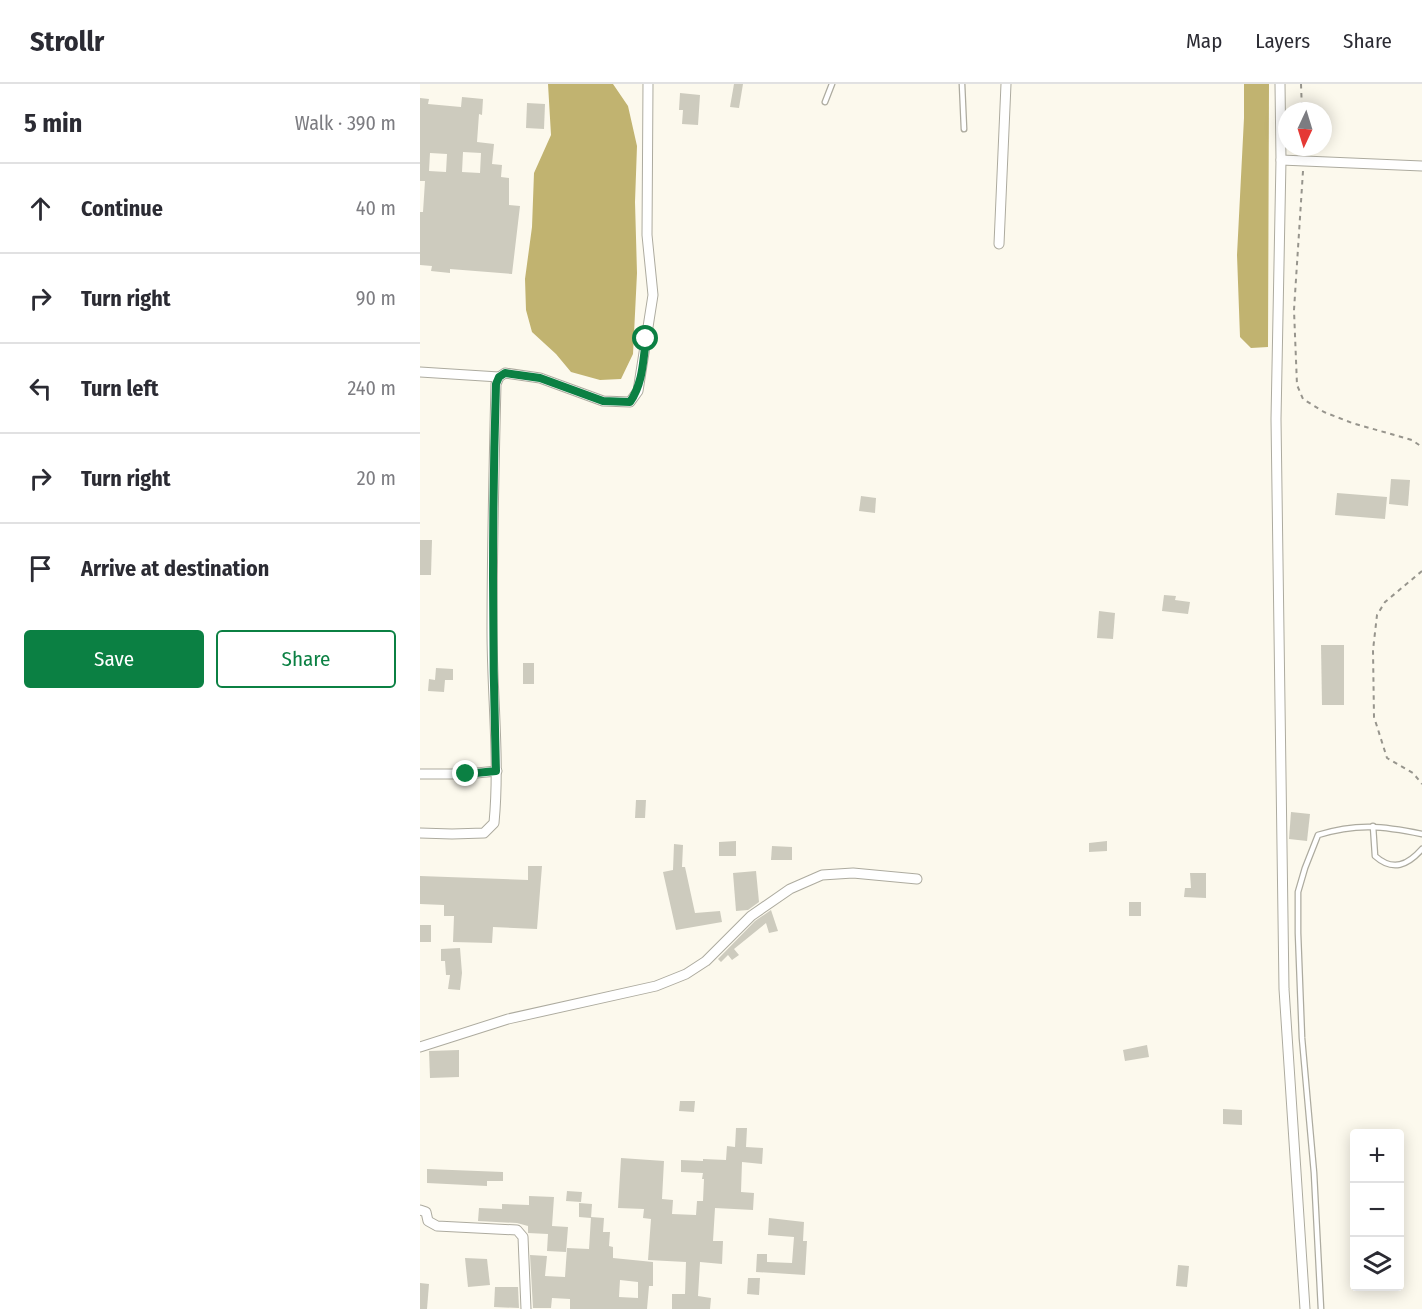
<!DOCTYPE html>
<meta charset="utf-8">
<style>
:root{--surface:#fff;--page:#f2f2f3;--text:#2b2b33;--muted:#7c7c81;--line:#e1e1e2;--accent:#0b8043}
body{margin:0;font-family:"Fira Sans Condensed",sans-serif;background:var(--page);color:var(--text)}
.controls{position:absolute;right:18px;bottom:18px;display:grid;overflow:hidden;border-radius:6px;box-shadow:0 3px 15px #0003}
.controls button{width:54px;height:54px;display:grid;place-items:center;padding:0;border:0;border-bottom:2px solid var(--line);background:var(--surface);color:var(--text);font:30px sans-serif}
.compass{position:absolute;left:858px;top:18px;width:54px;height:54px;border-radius:50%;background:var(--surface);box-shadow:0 3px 15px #0003;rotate:184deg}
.stop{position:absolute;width:18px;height:18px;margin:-14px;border:4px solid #0b8043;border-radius:50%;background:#fff}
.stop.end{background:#0b8043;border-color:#fff;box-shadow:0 2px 6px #0008}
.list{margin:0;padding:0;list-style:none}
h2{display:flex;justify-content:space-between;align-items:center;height:78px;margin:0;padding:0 24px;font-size:26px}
h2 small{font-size:20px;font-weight:400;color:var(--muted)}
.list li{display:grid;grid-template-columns:39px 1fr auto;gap:18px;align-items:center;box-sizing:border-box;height:90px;padding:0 24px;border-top:2px solid var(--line)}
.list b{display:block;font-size:22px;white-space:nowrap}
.list em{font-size:20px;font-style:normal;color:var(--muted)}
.actions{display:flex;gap:12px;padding:18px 24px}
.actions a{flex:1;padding:14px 0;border:2px solid var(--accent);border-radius:6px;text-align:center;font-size:21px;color:var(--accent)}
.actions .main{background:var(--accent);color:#fff}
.icon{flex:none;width:33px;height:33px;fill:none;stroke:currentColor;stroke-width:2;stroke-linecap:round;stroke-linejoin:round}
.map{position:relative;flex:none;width:1002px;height:1225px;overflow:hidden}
header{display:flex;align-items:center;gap:36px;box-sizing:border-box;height:84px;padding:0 30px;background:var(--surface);border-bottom:2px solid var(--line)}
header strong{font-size:28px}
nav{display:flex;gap:33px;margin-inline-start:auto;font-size:21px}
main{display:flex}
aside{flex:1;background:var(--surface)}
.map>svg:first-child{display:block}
.water{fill:#c1b370}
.building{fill:#cdcbbe;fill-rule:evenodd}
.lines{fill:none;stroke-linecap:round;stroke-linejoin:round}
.lane-casing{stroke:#adab9f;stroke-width:7}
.street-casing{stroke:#adab9f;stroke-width:11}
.path{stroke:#97958d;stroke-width:2;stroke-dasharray:4.5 4.5;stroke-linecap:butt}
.lane{stroke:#fff;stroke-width:4.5}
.street{stroke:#fff;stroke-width:9}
.route{stroke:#0b8043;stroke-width:8}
</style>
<header>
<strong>Strollr</strong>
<nav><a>Map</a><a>Layers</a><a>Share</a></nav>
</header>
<main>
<aside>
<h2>5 min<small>Walk · 390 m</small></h2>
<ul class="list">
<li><svg class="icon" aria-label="ahead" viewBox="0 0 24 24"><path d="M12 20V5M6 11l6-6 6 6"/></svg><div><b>Continue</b></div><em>40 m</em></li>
<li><svg class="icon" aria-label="right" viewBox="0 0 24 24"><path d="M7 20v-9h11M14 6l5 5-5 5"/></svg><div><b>Turn right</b></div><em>90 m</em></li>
<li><svg class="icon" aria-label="left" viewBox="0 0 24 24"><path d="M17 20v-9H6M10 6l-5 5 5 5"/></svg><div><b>Turn left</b></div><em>240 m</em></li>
<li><svg class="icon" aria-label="right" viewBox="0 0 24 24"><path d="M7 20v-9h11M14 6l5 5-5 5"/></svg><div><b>Turn right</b></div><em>20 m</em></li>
<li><svg class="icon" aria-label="arrive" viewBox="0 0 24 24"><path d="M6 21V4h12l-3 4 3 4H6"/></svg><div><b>Arrive at destination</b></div></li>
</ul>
<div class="actions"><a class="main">Save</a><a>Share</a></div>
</aside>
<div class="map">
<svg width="1002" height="1225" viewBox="0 0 1002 1225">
<rect width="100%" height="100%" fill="#fcf9ed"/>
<!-- water -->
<g class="water">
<path d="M 128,0 L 193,0 L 208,22 L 217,62 L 215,118 L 217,189 L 213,270 L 201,295 L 180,296 L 151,288 L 136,270 L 112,248 L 106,226 L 105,195 L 112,143 L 114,89 L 131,51 Z"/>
<path d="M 824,0 L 849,0 L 848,263 L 831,264 L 820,253 L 817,171 L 824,34 Z"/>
</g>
<!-- building -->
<g class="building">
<path d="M 314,0 L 323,0 L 319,24 L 310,23 Z"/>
<path d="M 260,9 L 280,11 L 278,41 L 262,40 L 263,26 L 259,26 Z"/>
<path d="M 42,13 L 63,15 L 62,31 L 59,30 L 57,58 L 74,60 L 72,80 L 82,81 L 81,93 L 89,94 L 89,121 L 100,122 L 92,190 L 30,185 L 30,189 L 11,187 L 12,182 L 0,181 L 0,128 L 3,128 L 5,97 L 0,97 L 0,14 L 9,15 L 8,20 L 41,23 ZM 43,68 L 61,69 L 60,89 L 42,88 ZM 10,69 L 27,70 L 26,88 L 9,87 Z"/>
<path d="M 107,19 L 125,20 L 124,45 L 106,44 Z"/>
<path d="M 971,395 L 990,396 L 988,422 L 969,420 Z"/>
<path d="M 917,409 L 967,413 L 965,435 L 915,431 Z"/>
<path d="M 441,412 L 456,414 L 455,429 L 439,427 Z"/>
<path d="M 0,456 L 12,456 L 11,491 L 0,491 Z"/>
<path d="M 744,511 L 756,512 L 755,516 L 770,518 L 768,530 L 742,527 Z"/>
<path d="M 679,527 L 695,529 L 693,555 L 677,554 Z"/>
<path d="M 901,561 L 924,561 L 924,621 L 902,621 Z"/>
<rect x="103" y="579" width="11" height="21"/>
<path d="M 16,584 L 33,585 L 33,596 L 25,596 L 24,608 L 8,607 L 9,595 L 15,596 Z"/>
<path d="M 216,716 L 226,716 L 225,734 L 215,734 Z"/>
<path d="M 871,728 L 890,730 L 887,757 L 869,755 Z"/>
<path d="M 316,757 L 316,772 L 299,772 L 299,758 Z"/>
<path d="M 687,757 L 687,767 L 669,768 L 669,759 Z"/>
<path d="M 254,760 L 263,761 L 262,783 L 265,783 L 275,829 L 300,827 L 302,838 L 256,846 L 243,788 L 253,786 Z"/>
<path d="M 352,762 L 372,763 L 372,776 L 351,776 Z"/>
<path d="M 108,782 L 122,782 L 117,845 L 73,843 L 72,859 L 33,858 L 34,832 L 24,832 L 24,821 L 0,820 L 0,792 L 108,796 Z"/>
<path d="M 336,787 L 339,818 L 328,826 L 316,827 L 313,789 Z"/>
<path d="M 770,789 L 786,789 L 786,814 L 764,813 L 765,804 L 771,804 Z"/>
<rect x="709" y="818" width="12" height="14"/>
<path d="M 351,826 L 358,847 L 349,849 L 346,839 L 314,865 L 319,871 L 312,876 L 308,871 L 301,878 L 298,875 L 335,837 Z"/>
<rect x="0" y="841" width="11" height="17"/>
<path d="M 40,864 L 42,889 L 40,906 L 28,905 L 30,891 L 26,891 L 25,877 L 21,877 L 21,865 Z"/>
<path d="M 727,961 L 729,973 L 705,977 L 703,966 Z"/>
<path d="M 39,966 L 39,993 L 10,994 L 9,967 Z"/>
<path d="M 260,1017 L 275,1017 L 274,1028 L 259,1027 Z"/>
<path d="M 803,1025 L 822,1026 L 822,1041 L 803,1040 Z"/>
<path d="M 316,1044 L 327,1044 L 326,1063 L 343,1064 L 342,1080 L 322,1078 L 321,1108 L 334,1109 L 333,1126 L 295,1124 L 293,1157 L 303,1157 L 302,1180 L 280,1178 L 278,1212 L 291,1214 L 290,1225 L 252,1225 L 252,1210 L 265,1210 L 266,1178 L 228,1176 L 231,1135 L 223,1134 L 224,1125 L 198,1124 L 201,1074 L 244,1077 L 242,1115 L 253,1116 L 252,1130 L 276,1131 L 277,1117 L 283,1117 L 284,1095 L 282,1095 L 283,1089 L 261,1088 L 261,1076 L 283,1077 L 283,1075 L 306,1076 L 307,1062 L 315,1063 Z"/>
<path d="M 7,1085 L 83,1088 L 83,1097 L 67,1097 L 67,1102 L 7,1099 Z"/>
<path d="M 147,1107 L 162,1108 L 161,1118 L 146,1117 Z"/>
<path d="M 109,1112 L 134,1113 L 132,1142 L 148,1143 L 146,1168 L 127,1167 L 128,1150 L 108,1149 L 108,1142 L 97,1139 L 58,1137 L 59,1124 L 82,1125 L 82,1120 L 109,1121 Z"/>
<path d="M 159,1119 L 172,1120 L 171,1134 L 159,1133 Z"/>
<path d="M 171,1133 L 184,1134 L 183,1148 L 190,1148 L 189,1162 L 193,1163 L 193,1174 L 233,1178 L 233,1202 L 229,1202 L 227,1225 L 150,1225 L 150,1215 L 132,1214 L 131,1224 L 113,1224 L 110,1171 L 127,1172 L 125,1192 L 145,1193 L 147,1164 L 169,1165 ZM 200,1196 L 218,1198 L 218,1214 L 199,1213 Z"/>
<path d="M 349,1134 L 384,1138 L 383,1157 L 387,1157 L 385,1191 L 336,1188 L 337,1170 L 347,1170 L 347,1178 L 372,1179 L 374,1153 L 348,1151 Z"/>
<path d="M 45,1174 L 67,1175 L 70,1201 L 48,1203 Z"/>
<path d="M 758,1181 L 769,1182 L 767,1203 L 756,1202 Z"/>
<path d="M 328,1194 L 340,1194 L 339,1211 L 327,1210 Z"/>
<path d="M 0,1199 L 9,1200 L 7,1225 L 0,1225 Z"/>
<path d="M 75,1203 L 98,1203 L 99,1224 L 74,1223 Z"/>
</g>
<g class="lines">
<!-- lane casing -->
<g class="lane-casing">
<g id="lane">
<path d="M 542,0 L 544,45"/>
<path d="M 405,18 L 412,0"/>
<path d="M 953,742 L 955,772 C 973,788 988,781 1002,765"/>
<path d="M 901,1225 L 894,1089 L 882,954 L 878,849 L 878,808 L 885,784 L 898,751 C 937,739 963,742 1002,750"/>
</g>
</g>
<!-- street casing -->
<g class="street-casing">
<g id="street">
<path d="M 860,0 L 861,76 L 856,335 L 864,905 L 885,1225"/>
<path d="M 861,76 L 1002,82"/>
<path d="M 579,160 L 586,0"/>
<path d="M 0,288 L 79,293"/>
<path d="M 0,690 L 46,690 L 77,687"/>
<path d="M 0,749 L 32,750 L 64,749 L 74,739 C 80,676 72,611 72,547 C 72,465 74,382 76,300 L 79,293 L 85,289 L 120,294 L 183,317 L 210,318 L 218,307 L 233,211 L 227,151 L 228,0"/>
<path d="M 0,963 L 88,935 L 236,902 L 266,890 L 286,877 L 331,832 L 370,805 L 402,791 L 433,789 L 497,795"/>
<path d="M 0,1126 L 6,1128 L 8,1137 L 17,1142 L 97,1146 L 103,1153 L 106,1225"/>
</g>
</g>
<!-- path -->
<g class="path">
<path d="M 881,0 L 882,27"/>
<path d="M 883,87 L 874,226 L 877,301 L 883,315 L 904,328 L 932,339 L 992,356 L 1002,363"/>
<path d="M 1002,487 L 965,518 L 957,531 L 953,566 L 954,633 L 967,674 L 993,689 L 1002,700"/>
</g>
<!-- lane -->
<use href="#lane" class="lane"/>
<!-- street -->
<use href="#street" class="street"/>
</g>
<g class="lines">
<!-- route -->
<path class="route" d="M 46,690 L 76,687 C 72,558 72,429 76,300 L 79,293 L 85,289 L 120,294 L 183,317 L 210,318 C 223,299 223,277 226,255"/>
</g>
</svg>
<div class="controls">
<button>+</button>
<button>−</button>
<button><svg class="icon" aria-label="layers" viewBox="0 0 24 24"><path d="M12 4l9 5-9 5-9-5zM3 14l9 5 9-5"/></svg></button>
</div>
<svg class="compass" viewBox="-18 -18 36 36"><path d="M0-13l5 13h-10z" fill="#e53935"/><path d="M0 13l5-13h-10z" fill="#7c7c81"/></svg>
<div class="stop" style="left:226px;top:255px"></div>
<div class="stop end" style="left:46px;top:690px"></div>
</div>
</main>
